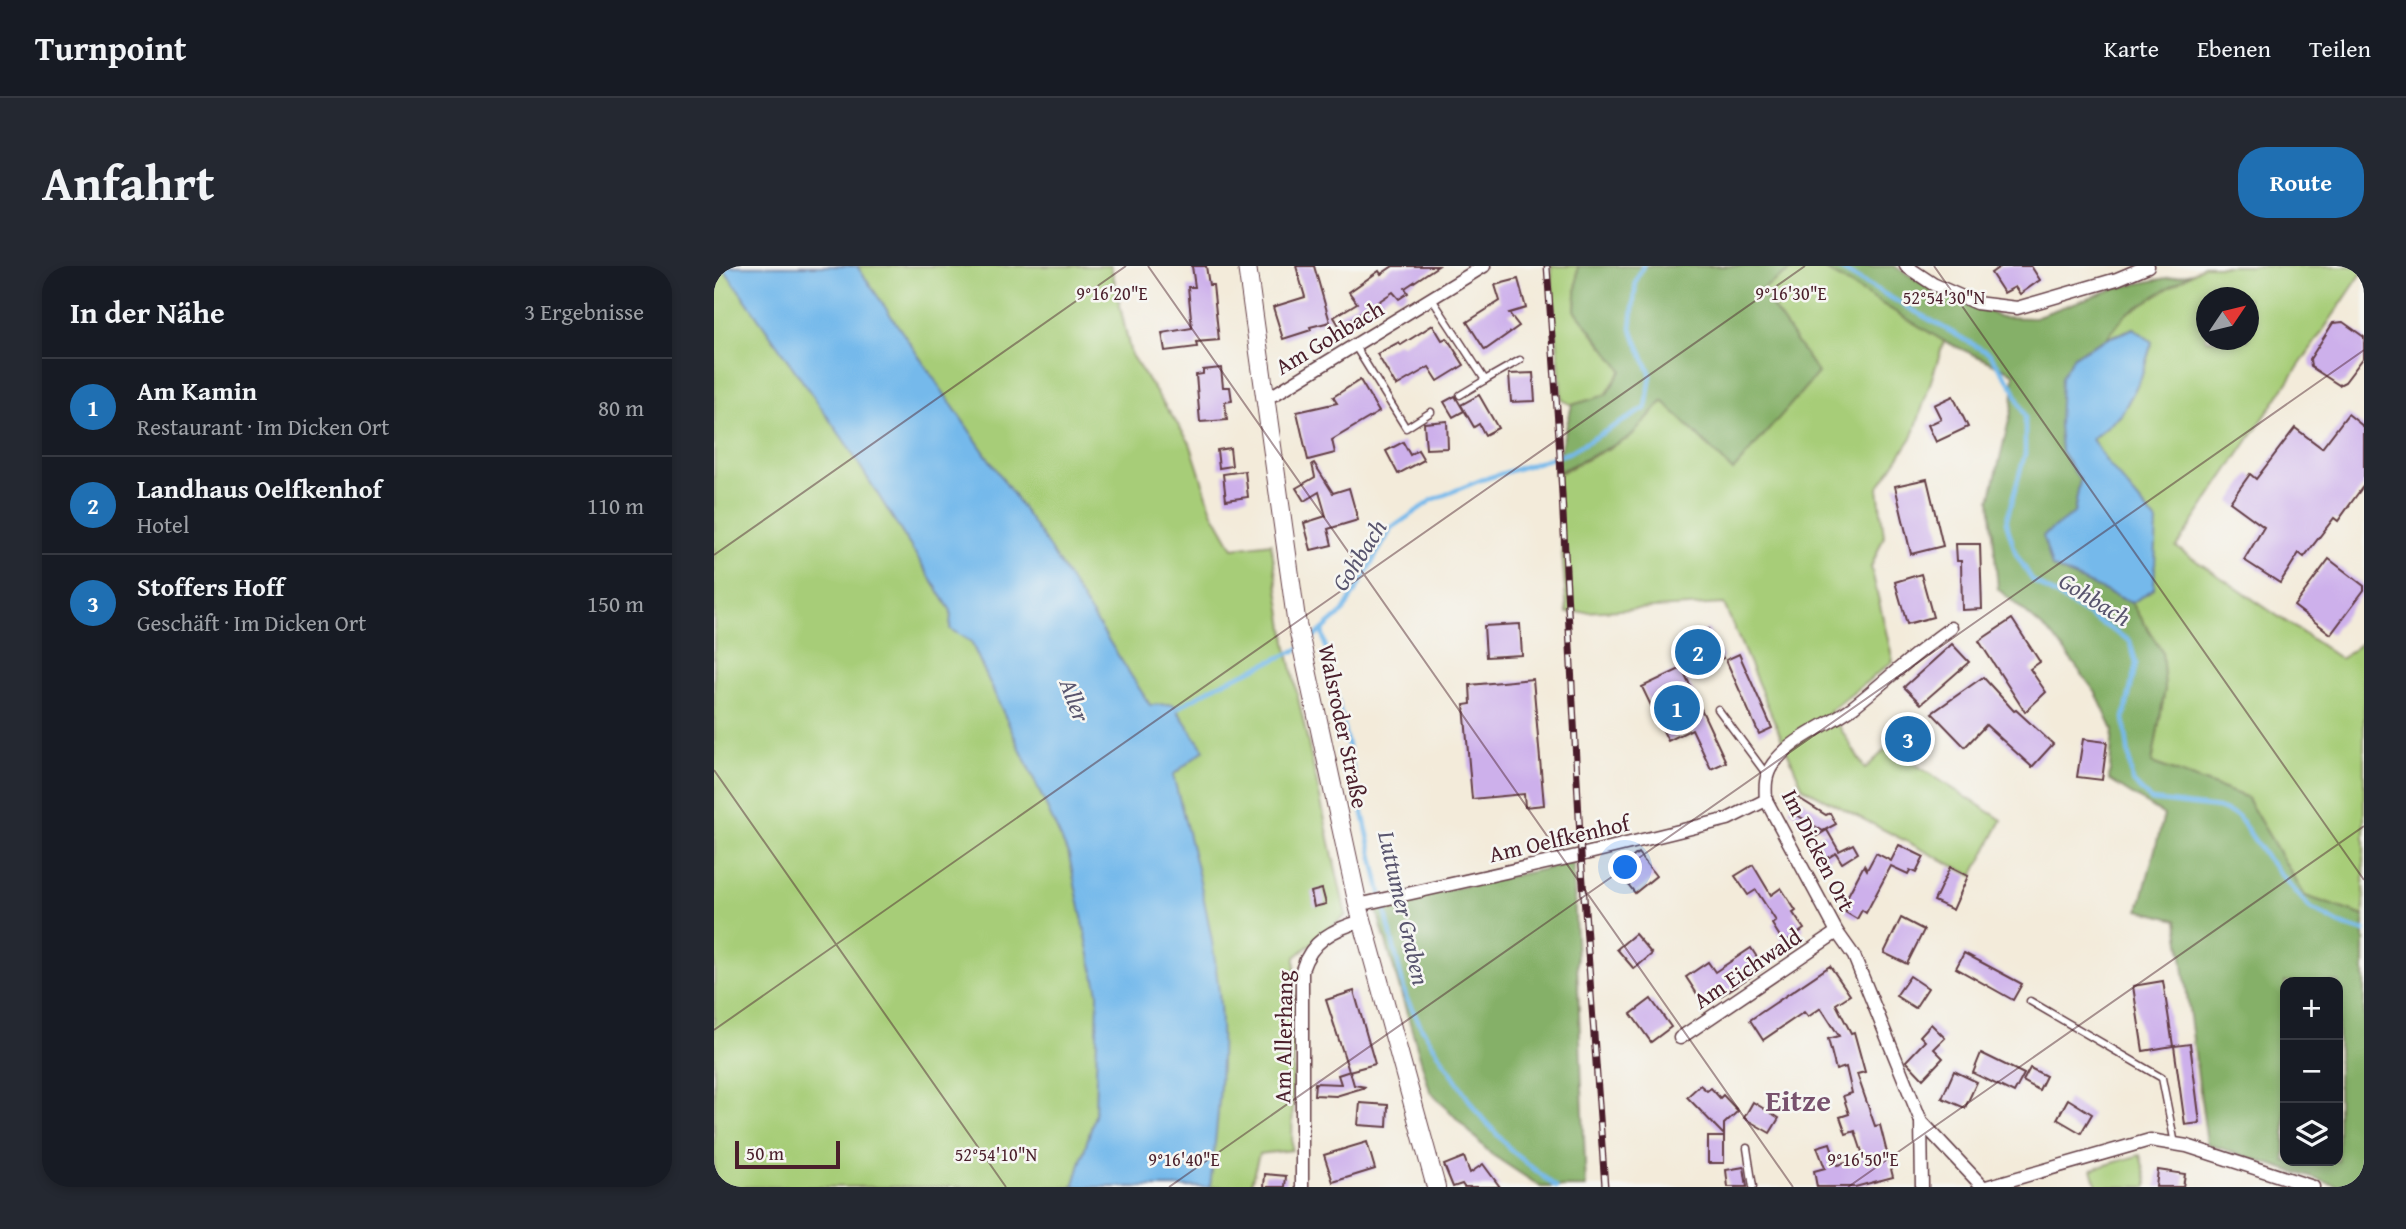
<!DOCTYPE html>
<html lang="de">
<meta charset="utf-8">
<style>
:root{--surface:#171b24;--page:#242831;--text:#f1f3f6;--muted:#9ea1a6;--line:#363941;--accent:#1f6fb2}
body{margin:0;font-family:"Gentium Book Plus",serif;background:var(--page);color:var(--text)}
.controls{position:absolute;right:21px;bottom:21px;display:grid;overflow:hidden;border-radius:14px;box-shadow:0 4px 10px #0003}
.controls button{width:63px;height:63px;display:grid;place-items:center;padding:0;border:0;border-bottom:2px solid var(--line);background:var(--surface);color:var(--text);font:35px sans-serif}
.compass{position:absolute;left:1482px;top:21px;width:63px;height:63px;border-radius:50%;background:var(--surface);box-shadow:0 4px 10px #0003;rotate:55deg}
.scale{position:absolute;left:21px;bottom:18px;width:105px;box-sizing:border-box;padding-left:7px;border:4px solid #4a1f2b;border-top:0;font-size:19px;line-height:24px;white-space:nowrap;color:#4a1f2b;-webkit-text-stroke:5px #f6f6f2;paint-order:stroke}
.you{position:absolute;left:912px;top:602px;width:24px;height:24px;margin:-18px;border:5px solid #fff;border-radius:50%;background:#1a73e8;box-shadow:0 0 0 10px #1a73e833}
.badge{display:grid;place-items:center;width:46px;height:46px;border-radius:50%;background:var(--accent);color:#fff;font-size:23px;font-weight:700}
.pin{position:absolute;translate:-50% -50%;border:4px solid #fff;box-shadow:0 2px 7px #0006}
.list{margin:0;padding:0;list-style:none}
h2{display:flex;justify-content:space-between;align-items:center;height:91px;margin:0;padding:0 28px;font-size:30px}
h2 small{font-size:23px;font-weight:400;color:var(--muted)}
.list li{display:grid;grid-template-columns:46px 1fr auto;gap:21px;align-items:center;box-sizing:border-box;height:98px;padding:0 28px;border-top:2px solid var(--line)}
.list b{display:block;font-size:26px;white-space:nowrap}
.list p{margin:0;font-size:23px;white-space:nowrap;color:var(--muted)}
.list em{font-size:23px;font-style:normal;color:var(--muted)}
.icon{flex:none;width:38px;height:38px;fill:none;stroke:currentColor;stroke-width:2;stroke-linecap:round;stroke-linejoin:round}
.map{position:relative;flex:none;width:1650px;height:921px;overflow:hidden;border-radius:28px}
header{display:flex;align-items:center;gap:42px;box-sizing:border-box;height:98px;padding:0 35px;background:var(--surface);border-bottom:2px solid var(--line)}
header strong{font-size:33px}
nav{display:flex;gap:38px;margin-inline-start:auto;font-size:24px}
.intro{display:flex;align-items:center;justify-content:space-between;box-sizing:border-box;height:168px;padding:0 42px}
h1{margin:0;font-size:49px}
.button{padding:18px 32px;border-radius:28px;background:var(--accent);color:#fff;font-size:24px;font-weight:700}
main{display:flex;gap:42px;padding:0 42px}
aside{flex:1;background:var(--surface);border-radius:28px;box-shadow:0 4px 10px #0003}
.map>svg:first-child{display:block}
.green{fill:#a7cd78;stroke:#787652;stroke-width:2;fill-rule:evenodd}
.forest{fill:#85b068;stroke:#68684a;stroke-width:2;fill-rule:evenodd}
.water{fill:#75b9eb;stroke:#606c8b;stroke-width:2}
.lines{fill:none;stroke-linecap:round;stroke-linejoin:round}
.stream{stroke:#75b9eb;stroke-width:4.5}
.building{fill:#cdb0eb}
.service-casing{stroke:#633e45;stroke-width:9}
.minor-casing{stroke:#633e45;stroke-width:15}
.secondary-casing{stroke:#633e45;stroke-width:20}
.service{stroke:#fff;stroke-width:6}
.minor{stroke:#fff;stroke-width:12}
.secondary{stroke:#fff;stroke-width:18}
.rail-casing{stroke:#4a1f2b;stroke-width:7}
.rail{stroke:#f6f6f2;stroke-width:4.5;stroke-dasharray:13;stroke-linecap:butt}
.ticks{fill:none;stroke:#4a1f2b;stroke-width:2;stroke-opacity:0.45}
.labels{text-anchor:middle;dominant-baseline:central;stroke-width:5;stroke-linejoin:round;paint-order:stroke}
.street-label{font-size:23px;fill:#4a1f2b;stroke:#f6f6f2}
.water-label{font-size:24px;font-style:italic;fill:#59556e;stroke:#f6f6f2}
.district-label{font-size:30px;font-weight:bold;fill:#78526e;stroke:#f6f6f2}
.ticks-label{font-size:18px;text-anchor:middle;fill:#4a1f2b;stroke:#f6f6f2;stroke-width:5;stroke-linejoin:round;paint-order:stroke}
</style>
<header>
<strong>Turnpoint</strong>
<nav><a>Karte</a><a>Ebenen</a><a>Teilen</a></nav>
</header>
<div class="intro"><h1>Anfahrt</h1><a class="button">Route</a></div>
<main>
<aside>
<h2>In der Nähe<small>3 Ergebnisse</small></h2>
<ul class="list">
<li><span class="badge">1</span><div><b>Am Kamin</b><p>Restaurant · Im Dicken Ort</p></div><em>80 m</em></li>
<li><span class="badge">2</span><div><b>Landhaus Oelfkenhof</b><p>Hotel</p></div><em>110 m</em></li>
<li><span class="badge">3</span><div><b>Stoffers Hoff</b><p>Geschäft · Im Dicken Ort</p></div><em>150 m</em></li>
</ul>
</aside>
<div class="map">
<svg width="1650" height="921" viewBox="0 0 1650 921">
<rect width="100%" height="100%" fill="#f6f6f2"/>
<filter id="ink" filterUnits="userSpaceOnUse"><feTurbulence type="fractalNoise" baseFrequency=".0143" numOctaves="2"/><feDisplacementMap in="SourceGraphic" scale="14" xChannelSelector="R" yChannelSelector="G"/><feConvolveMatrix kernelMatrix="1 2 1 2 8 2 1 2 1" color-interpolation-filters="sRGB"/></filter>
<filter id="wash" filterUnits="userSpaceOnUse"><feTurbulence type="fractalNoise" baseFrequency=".00686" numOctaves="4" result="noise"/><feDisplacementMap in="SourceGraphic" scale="28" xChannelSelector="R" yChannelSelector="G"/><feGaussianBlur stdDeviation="1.57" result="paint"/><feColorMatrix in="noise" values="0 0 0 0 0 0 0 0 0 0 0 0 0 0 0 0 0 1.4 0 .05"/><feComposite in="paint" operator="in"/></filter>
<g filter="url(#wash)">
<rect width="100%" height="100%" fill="#f3ebda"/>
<!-- green -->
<g class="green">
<path d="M 0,0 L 397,0 L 417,89 L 476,177 L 498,245 L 519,282 L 557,277 L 573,382 L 632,649 L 581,691 L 578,884 L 545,888 L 536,921 L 0,921 Z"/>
<path d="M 837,0 L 864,0 L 861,44 L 908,104 L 892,129 L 858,139 L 848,134 Z"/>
<path d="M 1083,0 L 1105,0 L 1230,75 L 1199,170 L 1164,222 L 1170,270 L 1157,301 L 1179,395 L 1116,445 L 1151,503 L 1174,481 L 1288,554 L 1259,610 L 1089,522 L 1010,338 L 853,347 L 842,209 L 915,172 L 949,135 L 1019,204 L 1047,24 Z"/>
<path d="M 1490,0 L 1650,0 L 1650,4 L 1462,281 L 1627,393 L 1650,375 L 1650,650 L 1591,630 L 1532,531 L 1438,497 L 1451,423 L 1448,386 L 1418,337 L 1440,322 L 1392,195 L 1378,173 L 1407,149 L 1427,112 L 1438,76 L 1420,62 L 1392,73 L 1412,48 ZM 1492,32 L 1534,32 L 1534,74 L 1492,74 Z"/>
<path d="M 1426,889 L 1433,915 L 1433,921 L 1383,921 L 1378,903 Z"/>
</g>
<!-- forest -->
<g class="forest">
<path d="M 864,0 L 1083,0 L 1047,24 L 1104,107 L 1019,205 L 949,135 L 915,172 L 840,208 L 858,139 L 892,129 L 908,104 L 861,44 Z"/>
<path d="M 1105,0 L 1180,0 L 1218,23 L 1287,51 L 1318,52 L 1402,22 L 1478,7 L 1412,48 L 1392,73 L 1360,90 L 1347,185 L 1366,214 L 1360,247 L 1338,301 L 1418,337 L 1448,386 L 1451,423 L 1438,497 L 1532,531 L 1591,630 L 1650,650 L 1650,921 L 1627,921 L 1493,878 L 1463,654 L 1425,644 L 1450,549 L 1395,514 L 1399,464 L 1382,427 L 1340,371 L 1284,323 L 1276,234 L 1298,142 L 1300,107 L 1230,75 ZM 1571,716 L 1624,716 L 1624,895 L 1571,895 Z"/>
<path d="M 859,597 L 872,921 L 827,921 L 777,888 L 716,825 L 661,639 Z"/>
</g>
<!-- water -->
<g class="water">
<path d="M 8,0 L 143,0 L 329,272 L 436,439 L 459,438 L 490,484 L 459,509 C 477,578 496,646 504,718 C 512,784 504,855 496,921 L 359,921 L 381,849 L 384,727 L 355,590 L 257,376 L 236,363 L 237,345 L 131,176 Z"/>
<path d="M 1420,62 L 1438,76 L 1427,112 L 1407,149 L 1378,173 L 1392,195 L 1443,256 L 1440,322 L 1418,337 L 1338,301 L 1329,270 L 1360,247 L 1366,214 L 1347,185 L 1345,159 L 1347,111 L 1360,90 L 1392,73 Z"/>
</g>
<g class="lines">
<!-- stream -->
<g class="stream">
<path d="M 1121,0 L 1276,88 L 1298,119 L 1311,151 L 1311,188 L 1292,256 L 1302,288 L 1319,315 L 1416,375 L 1422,398 L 1410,452 L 1418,515 L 1437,534 L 1504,542 L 1524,550 L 1552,591 L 1595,641 L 1625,658 L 1650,665"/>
<path d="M 608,365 L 666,623 L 692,731 L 708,762 L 763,846 L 797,884 L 842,921"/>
<path d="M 592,378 L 629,346 L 678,262 L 718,234 L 767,214 L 854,187 L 932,142 L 937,109 L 917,62 L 922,15 L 929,0"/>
<path d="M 458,445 L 503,419 L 585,383"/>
</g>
</g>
<g id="blocks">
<!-- building -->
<g class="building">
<path d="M 478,0 L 492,0 L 495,19 L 499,19 L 505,74 L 482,76 L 483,81 L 451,85 L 448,67 L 478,62 L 474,21 L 481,21 Z"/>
<path d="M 582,0 L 600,0 L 616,56 L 596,61 L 597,64 L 569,73 L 559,41 L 591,31 Z"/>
<path d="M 679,0 L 724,0 L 691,22 L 694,27 L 685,33 L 679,26 L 626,61 L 620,51 L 643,37 L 635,26 L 665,5 L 667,8 Z"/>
<path d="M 1287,0 L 1317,0 L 1326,14 L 1306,28 L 1301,21 L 1290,27 L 1277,7 Z"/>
<path d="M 804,13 L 812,42 L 795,47 L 805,60 L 771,84 L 753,56 L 786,35 L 781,19 Z"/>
<path d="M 1629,56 L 1650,71 L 1650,91 L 1631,116 L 1625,119 L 1597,101 L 1596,93 L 1619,57 Z"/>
<path d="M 719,59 L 728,74 L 733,72 L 750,99 L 724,115 L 715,101 L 682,120 L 663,88 L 685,76 L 687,79 Z"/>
<path d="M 507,102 L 509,121 L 516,121 L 518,135 L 511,136 L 513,154 L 486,156 L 482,109 L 489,108 L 489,104 Z"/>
<path d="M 819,107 L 821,135 L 797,136 L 795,108 Z"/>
<path d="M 646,114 L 665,146 L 618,174 L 621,187 L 594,194 L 583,146 L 623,137 L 619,131 Z"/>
<path d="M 765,129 L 784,162 L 771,169 L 765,158 L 760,161 L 747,139 Z"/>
<path d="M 741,130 L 750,145 L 739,151 L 730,136 Z"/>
<path d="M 1239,130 L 1254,161 L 1222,176 L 1214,159 L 1227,153 L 1220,139 Z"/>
<path d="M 1634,148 L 1650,161 L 1650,219 L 1624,255 L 1620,252 L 1590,291 L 1585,287 L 1566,317 L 1530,294 L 1550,261 L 1516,236 L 1536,208 L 1542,213 L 1581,162 L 1608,182 Z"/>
<path d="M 733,155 L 734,182 L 712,183 L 710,157 Z"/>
<path d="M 689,176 L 696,189 L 704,184 L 710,194 L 684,208 L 672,185 Z"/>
<path d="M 516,182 L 518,200 L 505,202 L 503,184 Z"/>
<path d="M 600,197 L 619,227 L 635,222 L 644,254 L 614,263 L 618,279 L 597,284 L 590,257 L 612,250 L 605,226 L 590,235 L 582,222 L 601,211 L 598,198 Z"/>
<path d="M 531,205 L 534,231 L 512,234 L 509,208 Z"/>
<path d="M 1213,213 L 1229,280 L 1197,288 L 1181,220 Z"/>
<path d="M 1242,278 L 1266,278 L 1268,343 L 1248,344 L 1247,295 L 1243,295 Z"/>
<path d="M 1615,293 L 1650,320 L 1650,324 L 1617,368 L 1580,340 Z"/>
<path d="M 1207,308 L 1219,351 L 1193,358 L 1181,316 Z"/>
<path d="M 1298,353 L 1326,396 L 1316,403 L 1332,426 L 1311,446 L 1265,375 Z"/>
<path d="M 806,358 L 808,389 L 772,391 L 770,360 Z"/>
<path d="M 994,363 L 1009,392 L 974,409 L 960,379 Z"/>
<path d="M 1238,378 L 1255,396 L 1207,438 L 1190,421 Z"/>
<path d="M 1025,388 L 1058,462 L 1045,468 L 1012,394 Z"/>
<path d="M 968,402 L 1012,496 L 997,503 L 978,463 L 954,475 L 928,421 Z"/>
<path d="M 1269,411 L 1300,445 L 1302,444 L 1339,478 L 1318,501 L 1272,459 L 1251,481 L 1218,447 Z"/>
<path d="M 819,413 L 830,539 L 811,541 L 810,528 L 758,533 L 750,439 L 757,438 L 756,419 Z"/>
<path d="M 1192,462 L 1206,474 L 1197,486 L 1182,474 Z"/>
<path d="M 1369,473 L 1393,476 L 1388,514 L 1363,511 Z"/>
<path d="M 1083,531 L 1112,549 L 1116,547 L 1122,558 L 1109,565 L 1075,544 Z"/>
<path d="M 1113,564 L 1125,585 L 1139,578 L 1144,587 L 1128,597 L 1122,587 L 1107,596 L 1095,575 Z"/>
<path d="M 1185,579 L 1210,591 L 1202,607 L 1196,604 L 1194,608 L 1177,600 L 1152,647 L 1148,644 L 1143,653 L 1131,646 L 1136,638 L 1131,635 L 1150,599 L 1153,604 L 1162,587 L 1177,595 Z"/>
<path d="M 924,587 L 942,610 L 921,627 L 903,604 Z"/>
<path d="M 1039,599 L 1057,629 L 1067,622 L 1082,645 L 1079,647 L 1090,663 L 1070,677 L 1058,658 L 1062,655 L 1042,624 L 1034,629 L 1021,610 Z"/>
<path d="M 1236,601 L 1254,610 L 1239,644 L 1220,635 Z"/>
<path d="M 608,623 L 612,638 L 600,641 L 597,626 Z"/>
<path d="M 1187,652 L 1210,664 L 1193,698 L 1170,687 Z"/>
<path d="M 921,668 L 938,688 L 920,703 L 903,683 Z"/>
<path d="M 1037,682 L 1050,702 L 991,740 L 972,711 L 994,696 L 1001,706 Z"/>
<path d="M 1250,687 L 1308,718 L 1299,734 L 1242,702 Z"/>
<path d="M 1116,700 L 1136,729 L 1122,738 L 1137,767 L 1140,766 L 1151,806 L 1143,808 L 1161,860 L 1166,859 L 1179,911 L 1141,921 L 1103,921 L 1100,905 L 1111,902 L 1103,881 L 1116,877 L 1123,899 L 1146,894 L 1145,890 L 1149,889 L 1141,865 L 1132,868 L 1126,851 L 1135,848 L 1129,830 L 1138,827 L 1132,801 L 1122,804 L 1114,773 L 1125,770 L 1107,742 L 1094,751 L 1090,746 L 1049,774 L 1036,754 Z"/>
<path d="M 1196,710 L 1214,722 L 1201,742 L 1182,730 Z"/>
<path d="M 1449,715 L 1459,780 L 1429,785 L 1419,720 Z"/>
<path d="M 640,725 L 661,798 L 635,805 L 612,734 Z"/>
<path d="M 937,733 L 957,761 L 937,776 L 917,748 Z"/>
<path d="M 1217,758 L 1231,772 L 1220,783 L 1229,792 L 1209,813 L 1192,795 L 1211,775 L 1206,770 Z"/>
<path d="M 1476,778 L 1486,857 L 1471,859 L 1460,780 Z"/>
<path d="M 1267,787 L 1310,808 L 1300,827 L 1259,807 Z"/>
<path d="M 1316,802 L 1332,810 L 1325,824 L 1309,815 Z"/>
<path d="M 636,805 L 640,819 L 652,821 L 622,830 L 600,829 L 601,817 L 627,818 L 624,809 Z"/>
<path d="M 1240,805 L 1263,816 L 1251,842 L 1228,832 Z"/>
<path d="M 986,819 L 993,825 L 997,822 L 1006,832 L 1009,829 L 1024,845 L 1010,858 L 1010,869 L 973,831 Z"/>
<path d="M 1354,833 L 1378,848 L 1367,867 L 1343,853 Z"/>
<path d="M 1039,836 L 1065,852 L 1056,867 L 1030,852 Z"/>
<path d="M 646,837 L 674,839 L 673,861 L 644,859 Z"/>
<rect x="994" y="871" width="16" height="26"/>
<path d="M 653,876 L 661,903 L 619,916 L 610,889 Z"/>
<path d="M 750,891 L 756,907 L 769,898 L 786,921 L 750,921 L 748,918 L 739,921 L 730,899 Z"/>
<path d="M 1030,901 L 1033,921 L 1014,921 L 1012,904 Z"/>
<path d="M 1444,904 L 1471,908 L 1469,921 L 1442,921 Z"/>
<path d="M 551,908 L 572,910 L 571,921 L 550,921 Z"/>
</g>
</g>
</g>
<g filter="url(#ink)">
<use href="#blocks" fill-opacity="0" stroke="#633e45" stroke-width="2"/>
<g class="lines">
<!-- service casing -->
<g class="service-casing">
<g id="service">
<path d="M 718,33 L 771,114 L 746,129"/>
<path d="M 641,80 L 692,162 L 717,146"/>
<path d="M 771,114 L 806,94"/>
<path d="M 1004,443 L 1053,509"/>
<path d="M 1316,735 L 1448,812 L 1461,878"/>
<path d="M 1033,882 L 1039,921"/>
</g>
</g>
<!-- minor casing -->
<g class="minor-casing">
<g id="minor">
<path d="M 1192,0 L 1219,18 L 1262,37 L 1303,42 L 1403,13 L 1434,0"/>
<path d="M 551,129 L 561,128 L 770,0"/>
<path d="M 1237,362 C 1202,386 1172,415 1139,441 C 1113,460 1079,471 1059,498 C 1051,509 1051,520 1052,534 L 1123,666 L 1140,690 L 1207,855 L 1269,921"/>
<path d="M 644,639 L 867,589 L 1014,553 L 1052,534"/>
<path d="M 966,772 L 1123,666"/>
<path d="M 1207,855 L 1208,921"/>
<path d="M 588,921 L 588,704 C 597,675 619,663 648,655"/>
<path d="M 1272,921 L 1436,874 L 1473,880 L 1599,921"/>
</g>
</g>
<!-- secondary casing -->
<g class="secondary-casing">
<path id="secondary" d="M 533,0 L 582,353 L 644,639 L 722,921"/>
</g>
<!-- service -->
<use href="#service" class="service"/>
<!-- minor -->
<use href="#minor" class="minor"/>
<!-- secondary -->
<use href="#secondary" class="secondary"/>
<!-- rail casing -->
<g class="rail-casing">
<path id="rail" d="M 833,0 L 845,172 L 867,589 L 891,921"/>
</g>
<!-- rail -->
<use href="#rail" class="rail"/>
</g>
</g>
<!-- ticks -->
<path class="ticks" d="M 434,0 L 1079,921M 1220,0 L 1650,614M 0,289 L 412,0M 0,504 L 292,921M 0,764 L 1091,0M 455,921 L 1650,84M 1134,921 L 1650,560"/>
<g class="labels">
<!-- street labels -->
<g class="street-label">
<text transform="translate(615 71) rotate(-31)">Am Gohbach</text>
<text transform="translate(630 460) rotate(78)">Walsroder Straße</text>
<text transform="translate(845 572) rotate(-13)">Am Oelfkenhof</text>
<text transform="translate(1105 584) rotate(63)">Im Dicken Ort</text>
<text transform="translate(1033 702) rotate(-34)">Am Eichwald</text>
<text transform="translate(569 771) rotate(-89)">Am Allerhang</text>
</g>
<!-- water labels -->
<g class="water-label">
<text transform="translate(645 289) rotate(-57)">Gohbach</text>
<text transform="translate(1381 333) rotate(32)">Gohbach</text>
<text transform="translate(361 434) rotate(69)">Aller</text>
<text transform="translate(690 642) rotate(77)">Luttumer Graben</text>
</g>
<!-- district labels -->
<g class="district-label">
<text x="1084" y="834">Eitze</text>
</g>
</g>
<g class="ticks-label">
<text x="398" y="34">9°16'20"E</text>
<text x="1077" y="34">9°16'30"E</text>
<text x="1230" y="38">52°54'30"N</text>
<text x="282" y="895">52°54'10"N</text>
<text x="470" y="900">9°16'40"E</text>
<text x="1149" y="900">9°16'50"E</text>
</g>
</svg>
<div class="controls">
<button>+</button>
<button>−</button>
<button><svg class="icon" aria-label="layers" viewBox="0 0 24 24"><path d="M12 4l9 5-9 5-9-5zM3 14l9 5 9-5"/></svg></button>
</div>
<svg class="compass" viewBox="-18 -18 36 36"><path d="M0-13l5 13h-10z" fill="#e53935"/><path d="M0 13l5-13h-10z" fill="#9ea1a6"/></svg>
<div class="scale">50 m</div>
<div class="you"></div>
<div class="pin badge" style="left:963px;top:442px">1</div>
<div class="pin badge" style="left:984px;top:386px">2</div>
<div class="pin badge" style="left:1194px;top:473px">3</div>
</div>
</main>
